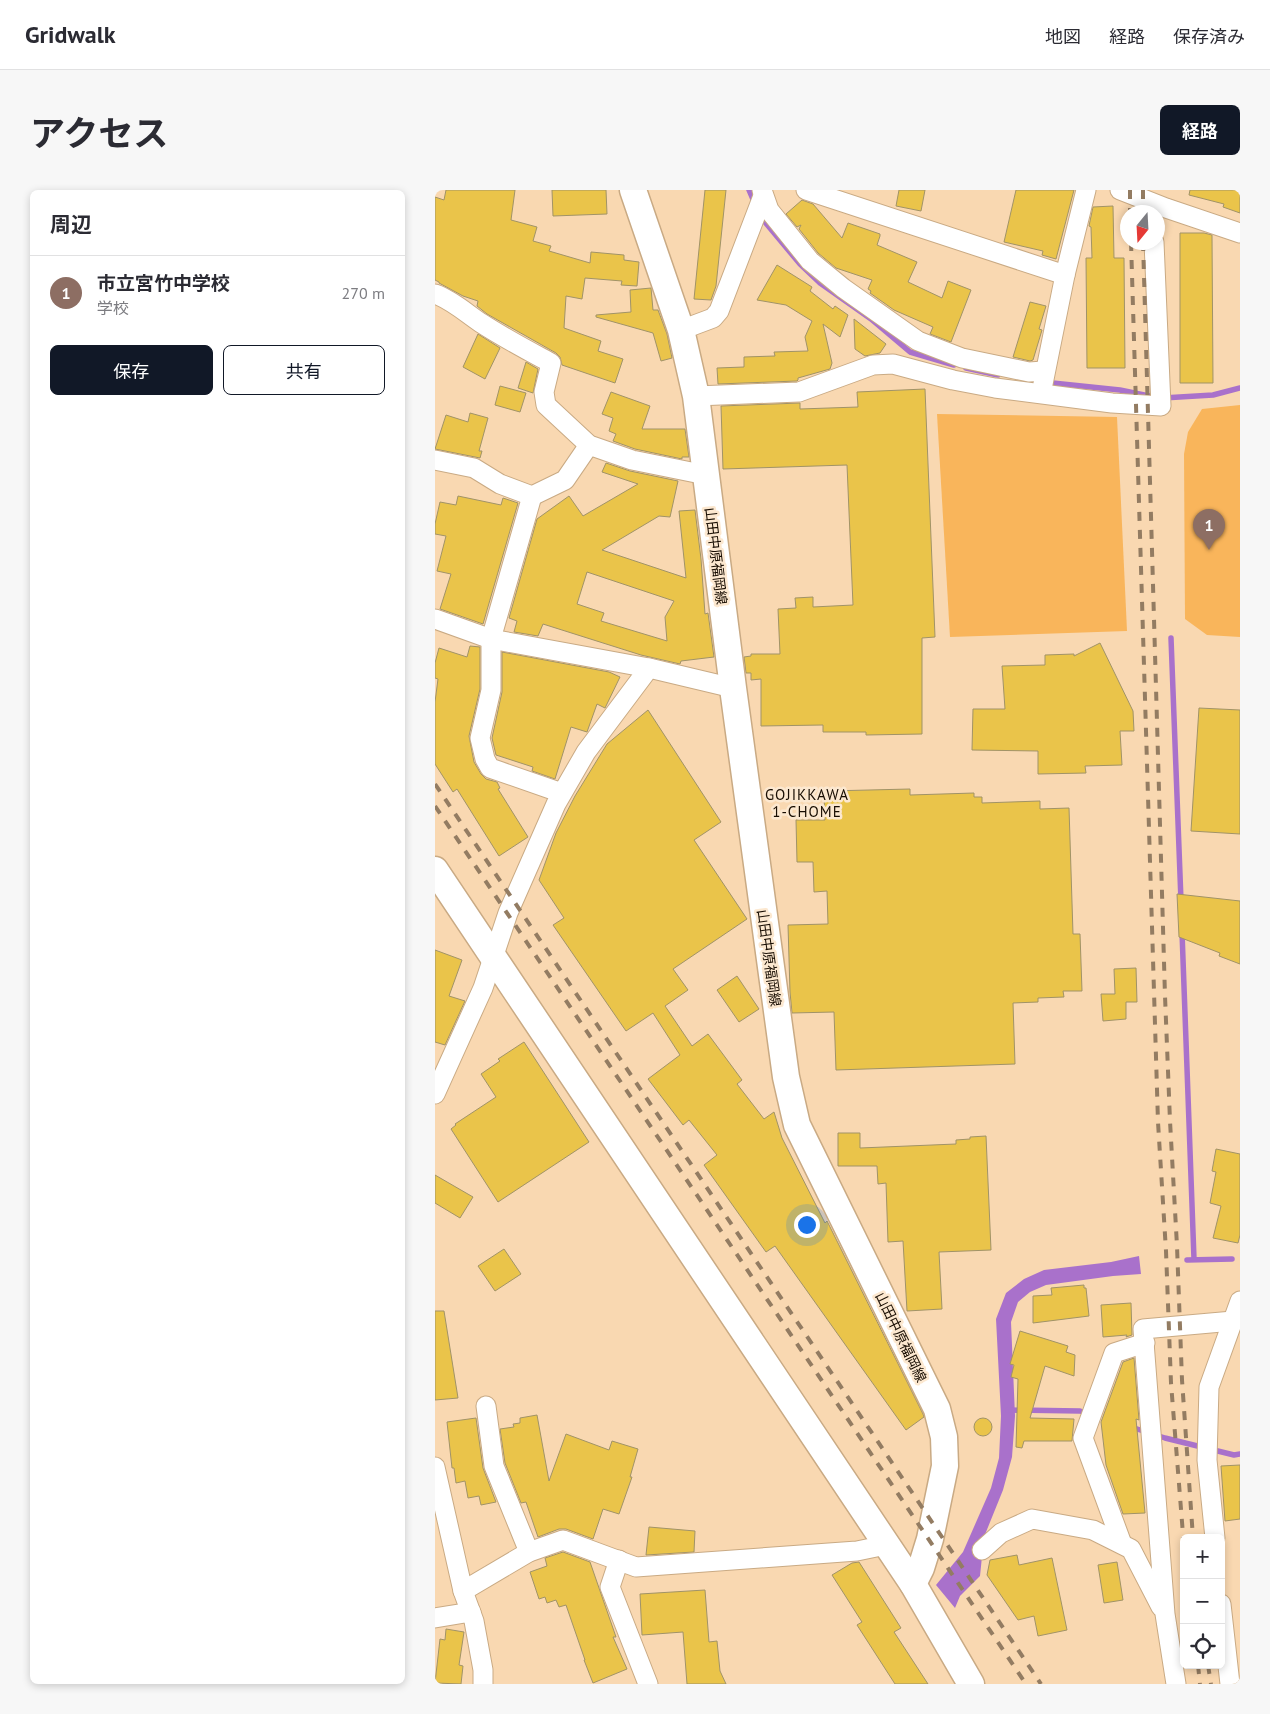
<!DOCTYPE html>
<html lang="ja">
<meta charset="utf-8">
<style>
:root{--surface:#fff;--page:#f7f7f7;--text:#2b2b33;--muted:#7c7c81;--line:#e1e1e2;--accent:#111827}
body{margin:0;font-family:"PT Sans","Noto Sans JP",sans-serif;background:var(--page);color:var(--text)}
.controls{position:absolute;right:15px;bottom:15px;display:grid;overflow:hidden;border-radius:8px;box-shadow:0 2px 8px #0003}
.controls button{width:45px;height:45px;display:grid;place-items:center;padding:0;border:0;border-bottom:1px solid var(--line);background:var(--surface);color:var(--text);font:25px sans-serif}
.compass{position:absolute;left:685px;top:15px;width:45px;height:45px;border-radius:50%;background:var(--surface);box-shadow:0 2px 8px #0003;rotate:198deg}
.you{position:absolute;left:371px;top:1034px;width:18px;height:18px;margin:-12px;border:4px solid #fff;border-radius:50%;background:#1a73e8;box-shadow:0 0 0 8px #1a73e833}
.badge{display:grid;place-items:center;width:32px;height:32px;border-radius:50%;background:var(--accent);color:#fff;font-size:16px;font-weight:700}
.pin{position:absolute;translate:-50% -41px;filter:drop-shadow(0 1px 2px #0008)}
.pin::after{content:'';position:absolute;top:26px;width:18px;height:15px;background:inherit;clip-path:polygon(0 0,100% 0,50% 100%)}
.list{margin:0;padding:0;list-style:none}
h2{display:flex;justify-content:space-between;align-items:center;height:65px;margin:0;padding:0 20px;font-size:21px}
h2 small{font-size:16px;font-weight:400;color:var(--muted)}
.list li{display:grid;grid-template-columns:32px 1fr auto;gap:15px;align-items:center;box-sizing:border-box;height:75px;padding:0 20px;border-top:1px solid var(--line)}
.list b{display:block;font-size:19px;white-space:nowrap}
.list p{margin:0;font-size:16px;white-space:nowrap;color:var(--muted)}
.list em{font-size:16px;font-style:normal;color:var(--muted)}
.actions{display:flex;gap:10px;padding:15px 20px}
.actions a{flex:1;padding:11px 0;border:1px solid var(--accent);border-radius:8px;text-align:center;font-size:18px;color:var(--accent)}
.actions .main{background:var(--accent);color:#fff}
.icon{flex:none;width:28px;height:28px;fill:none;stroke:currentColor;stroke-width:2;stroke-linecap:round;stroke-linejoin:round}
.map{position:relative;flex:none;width:805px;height:1494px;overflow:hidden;border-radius:8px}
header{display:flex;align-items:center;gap:30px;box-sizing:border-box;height:70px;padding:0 25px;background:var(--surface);border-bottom:1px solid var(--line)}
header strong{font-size:24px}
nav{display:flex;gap:28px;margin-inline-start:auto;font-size:18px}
.intro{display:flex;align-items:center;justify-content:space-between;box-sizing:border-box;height:120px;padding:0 30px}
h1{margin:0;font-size:35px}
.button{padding:12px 22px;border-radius:8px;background:var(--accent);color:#fff;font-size:18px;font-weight:700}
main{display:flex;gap:30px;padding:0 30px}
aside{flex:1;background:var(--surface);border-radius:8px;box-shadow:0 2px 8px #0003}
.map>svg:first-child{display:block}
.green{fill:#f9b55b}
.water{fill:#a971cb}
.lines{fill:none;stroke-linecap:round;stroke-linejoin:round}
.stream{stroke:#a971cb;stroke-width:5.5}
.building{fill:#eac44a;stroke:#a19367;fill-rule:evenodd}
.street-casing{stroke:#c9aa84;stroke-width:21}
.secondary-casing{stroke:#c9aa84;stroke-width:29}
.street{stroke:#fff;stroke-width:19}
.secondary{stroke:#fff;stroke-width:26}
.rail{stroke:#937c62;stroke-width:4;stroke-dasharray:9 9;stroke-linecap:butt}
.labels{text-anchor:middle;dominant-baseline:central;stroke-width:5;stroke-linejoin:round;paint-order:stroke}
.street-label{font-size:14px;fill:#180d02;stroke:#fce8d0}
.neighbourhood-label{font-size:15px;letter-spacing:1px;fill:#180d02;stroke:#fce8d0}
</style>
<header>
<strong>Gridwalk</strong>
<nav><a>地図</a><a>経路</a><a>保存済み</a></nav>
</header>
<div class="intro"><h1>アクセス</h1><a class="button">経路</a></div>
<main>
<aside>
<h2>周辺<small></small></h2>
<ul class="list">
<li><span class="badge" style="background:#8d6e63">1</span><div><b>市立宮竹中学校</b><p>学校</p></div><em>270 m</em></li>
</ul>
<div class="actions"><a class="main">保存</a><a>共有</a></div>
</aside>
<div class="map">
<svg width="805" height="1494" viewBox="0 0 805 1494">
<rect width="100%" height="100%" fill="#f9d8b1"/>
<!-- green -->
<g class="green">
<path d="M 805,215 L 805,447 L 772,445 L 750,429 L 749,264 L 753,242 L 767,219 Z"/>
<path d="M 502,224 L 682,227 L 692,441 L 515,447 Z"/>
</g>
<!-- water -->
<path class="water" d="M 704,1066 L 706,1084 L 678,1086 L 611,1095 L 595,1102 L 583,1112 L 576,1132 L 580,1226 L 577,1267 L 568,1300 L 549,1347 L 545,1386 L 525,1406 L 520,1418 L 501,1395 L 528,1362 L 556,1298 L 564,1268 L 566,1226 L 561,1129 L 571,1103 L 589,1089 L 609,1080 L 676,1072 Z"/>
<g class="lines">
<!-- stream -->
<g class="stream">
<path d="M 314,0 L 320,14"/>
<path d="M 324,25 L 365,74 L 385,93 L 436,129 L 475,162 L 519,175"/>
<path d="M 531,178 L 563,185"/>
<path d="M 589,190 L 685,200 L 719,207"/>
<path d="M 728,208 L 778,205 L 805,198"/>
<path d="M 736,448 L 746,711"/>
<path d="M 747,742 L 759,1069"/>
<path d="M 752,1070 L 797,1069"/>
<path d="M 573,1220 L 645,1221 L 654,1224"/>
<path d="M 696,1237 L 730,1248 L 799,1265 L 805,1264"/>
</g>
</g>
<!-- building -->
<g class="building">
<path d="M 11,0 L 80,0 L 76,30 L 102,37 L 98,51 L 116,56 L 114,61 L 155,73 L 156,62 L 189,65 L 189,70 L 204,72 L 202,96 L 186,95 L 187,91 L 150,88 L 147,109 L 131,106 L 129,138 L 166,151 L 163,161 L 188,169 L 180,193 L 127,175 L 125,167 L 121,163 L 52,124 L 42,116 L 43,111 L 28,106 L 4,93 L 4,92 L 0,90 L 0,7 L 9,10 Z"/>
<path d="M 117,0 L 171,0 L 172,24 L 118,26 Z"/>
<path d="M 270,0 L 291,0 L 281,96 L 276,110 L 259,109 Z"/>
<path d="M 464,0 L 490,0 L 486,21 L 461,16 Z"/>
<path d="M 581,0 L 639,0 L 621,69 L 607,65 L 608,61 L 569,52 Z"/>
<path d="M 755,0 L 805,0 L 805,23 L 788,17 L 789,14 L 754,5 Z"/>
<path d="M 367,10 L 378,14 L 407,48 L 413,33 L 445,44 L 445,46 L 442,55 L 482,72 L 473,92 L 507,108 L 513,91 L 536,100 L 516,152 L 495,144 L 498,137 L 459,120 L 435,103 L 436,101 L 433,99 L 437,90 L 401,78 L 383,63 L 364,39 L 366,35 L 362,37 L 351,24 Z"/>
<path d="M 678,16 L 679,68 L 689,68 L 690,178 L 652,178 L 651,68 L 657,68 L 656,37 L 654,36 L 658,17 Z"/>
<path d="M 745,43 L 769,43 L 777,45 L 778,193 L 745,193 Z"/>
<path d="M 342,75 L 377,97 L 375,101 L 398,119 L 400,116 L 413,125 L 405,147 L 388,134 L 397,173 L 395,179 L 363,188 L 363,190 L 362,191 L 283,194 L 282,178 L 309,177 L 309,167 L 340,166 L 339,162 L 373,161 L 370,147 L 377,131 L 351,115 L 322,110 Z"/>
<path d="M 216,98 L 218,120 L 223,120 L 232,144 L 237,168 L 226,171 L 218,143 L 161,127 L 161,125 L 196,122 L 195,100 Z"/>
<path d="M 595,112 L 611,116 L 604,139 L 607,140 L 598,170 L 595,171 L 578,167 Z"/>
<path d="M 419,129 L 451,154 L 445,163 L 430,166 L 420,159 Z"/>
<path d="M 43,144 L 65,158 L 50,189 L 28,177 Z"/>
<path d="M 91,172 L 103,179 L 98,203 L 83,198 Z"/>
<path d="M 65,196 L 91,203 L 85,222 L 60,215 Z"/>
<path d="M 490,199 L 500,447 L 487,448 L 487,544 L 431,545 L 431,542 L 388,542 L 388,535 L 326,536 L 326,489 L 316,490 L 316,483 L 311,483 L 309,467 L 316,466 L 316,464 L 345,464 L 343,419 L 361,418 L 360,408 L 378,407 L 378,417 L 418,415 L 412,275 L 288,279 L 286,216 L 365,213 L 365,219 L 423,217 L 422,202 Z"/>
<path d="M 176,202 L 215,216 L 207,239 L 250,239 L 254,267 L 247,267 L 247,269 L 200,259 L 178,251 L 181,244 L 174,241 L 178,228 L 167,224 Z"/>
<path d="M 35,223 L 53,228 L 44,261 L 47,261 L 45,268 L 0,259 L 11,225 L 33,232 Z"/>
<path d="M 171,273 L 195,281 L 243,291 L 235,327 L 224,326 L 167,360 L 251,388 L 244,321 L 260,320 L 266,369 L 270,424 L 273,423 L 279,467 L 246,471 L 245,474 L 206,465 L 108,434 L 103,446 L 79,442 L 82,431 L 74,428 L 102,329 L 134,306 L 148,326 L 203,294 L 167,282 ZM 152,382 L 239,411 L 230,427 L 232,451 L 166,431 L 169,423 L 142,414 Z"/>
<path d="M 23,306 L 66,315 L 68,308 L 83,313 L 48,434 L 5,419 L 16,384 L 2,381 L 11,346 L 0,344 L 0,334 L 5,312 L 21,315 Z"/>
<path d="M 665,453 L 698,521 L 699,541 L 685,541 L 687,575 L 650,576 L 651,583 L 603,584 L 603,561 L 537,560 L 538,519 L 570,519 L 567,476 L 610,475 L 610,465 L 639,464 L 639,466 Z"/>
<path d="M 35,456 L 45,457 L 45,499 L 34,546 L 39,572 L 46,584 L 51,589 L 62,592 L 65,598 L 63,599 L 93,647 L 64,666 L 22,599 L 18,602 L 0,574 L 0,512 L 3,489 L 0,488 L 0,473 L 4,458 L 32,467 Z"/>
<path d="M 67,462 L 174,482 L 185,487 L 170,518 L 162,514 L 152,542 L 136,537 L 120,589 L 97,581 L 98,577 L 61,565 L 57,548 L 67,502 Z"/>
<path d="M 764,518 L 805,520 L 805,644 L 756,641 Z"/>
<path d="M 213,520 L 286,632 L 259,650 L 312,729 L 238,779 L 253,800 L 230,816 L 257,856 L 273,844 L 307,890 L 302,894 L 329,929 L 339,922 L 347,948 L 390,1033 L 392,1031 L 394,1035 L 488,1224 L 489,1227 L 471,1240 L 340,1056 L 331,1062 L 269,975 L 282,965 L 254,930 L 248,935 L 213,889 L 245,865 L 218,823 L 191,841 L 118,735 L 129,728 L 104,690 L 121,643 L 140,606 L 172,554 Z"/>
<path d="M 475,599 L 475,605 L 539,603 L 539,607 L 547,607 L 547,613 L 605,611 L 605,619 L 634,618 L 638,744 L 645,744 L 647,801 L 628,801 L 629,807 L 603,808 L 603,812 L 578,813 L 580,874 L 401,880 L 399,822 L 357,823 L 355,802 L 353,735 L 393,734 L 392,701 L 379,702 L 378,672 L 362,672 L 361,630 L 390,630 L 389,606 L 393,606 L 393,601 Z"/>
<path d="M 742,704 L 805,711 L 805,774 L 784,766 L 785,763 L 744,747 Z"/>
<path d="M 0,760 L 27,770 L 14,806 L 30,811 L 10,855 L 0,852 Z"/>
<path d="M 701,778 L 702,812 L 691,812 L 691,829 L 668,831 L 666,804 L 680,804 L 679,779 Z"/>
<path d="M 302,786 L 324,819 L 304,832 L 282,800 Z"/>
<path d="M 89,852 L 154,952 L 63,1012 L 16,939 L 21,935 L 20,934 L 61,907 L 46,884 L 65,871 L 63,869 Z"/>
<path d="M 403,943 L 425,943 L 425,958 L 521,954 L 521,950 L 535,949 L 535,947 L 551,946 L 556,1060 L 504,1062 L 507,1119 L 472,1121 L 468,1051 L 453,1052 L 451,993 L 443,994 L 442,976 L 403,976 Z"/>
<path d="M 781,959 L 805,964 L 805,1045 L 803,1053 L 778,1048 L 786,1016 L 775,1013 L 781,982 L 777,981 Z"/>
<path d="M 0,985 L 38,1007 L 25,1028 L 0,1013 Z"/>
<path d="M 69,1059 L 86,1084 L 60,1101 L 43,1076 Z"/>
<path d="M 649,1095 L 649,1098 L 651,1098 L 654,1126 L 598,1133 L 598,1106 L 617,1105 L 616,1098 Z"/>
<path d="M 696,1113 L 697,1145 L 691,1147 L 692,1145 L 668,1147 L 666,1115 Z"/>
<path d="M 0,1121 L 9,1121 L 23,1208 L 0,1210 Z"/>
<path d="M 585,1141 L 633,1156 L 631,1162 L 640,1165 L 639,1186 L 610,1176 L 595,1228 L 639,1229 L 637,1251 L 589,1251 L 587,1258 L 581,1257 L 583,1189 L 576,1187 L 579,1175 L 575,1174 Z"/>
<path d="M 699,1168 L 704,1230 L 701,1229 L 710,1323 L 688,1324 L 671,1275 L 666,1232 L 688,1172 Z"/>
<path d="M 102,1225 L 114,1291 L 131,1244 L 174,1260 L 177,1251 L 203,1259 L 195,1287 L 197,1287 L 184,1324 L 168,1319 L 158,1349 L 131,1339 L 124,1339 L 103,1347 L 91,1312 L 86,1313 L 70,1273 L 65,1239 L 79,1237 L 78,1234 L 85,1233 L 85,1228 Z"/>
<path d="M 41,1228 L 48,1278 L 61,1312 L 46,1315 L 44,1306 L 33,1308 L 30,1291 L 21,1293 L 19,1278 L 17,1278 L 12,1232 Z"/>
<circle cx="548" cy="1237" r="9"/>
<path d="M 805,1275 L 805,1329 L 790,1331 L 786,1276 Z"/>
<path d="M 214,1337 L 260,1341 L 259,1362 L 211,1365 Z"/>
<path d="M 128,1362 L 155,1372 L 181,1447 L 178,1447 L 192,1479 L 158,1493 L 149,1470 L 150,1470 L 131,1415 L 124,1417 L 121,1410 L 112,1413 L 110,1407 L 104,1409 L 95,1382 L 112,1376 L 110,1368 Z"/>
<path d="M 582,1365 L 584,1375 L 617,1368 L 632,1440 L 603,1446 L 599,1426 L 583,1430 L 552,1385 L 555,1370 Z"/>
<path d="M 424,1372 L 466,1438 L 459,1442 L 493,1494 L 460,1494 L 422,1435 L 427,1432 L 397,1385 L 417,1373 Z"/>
<path d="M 682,1372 L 688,1410 L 669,1413 L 663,1375 Z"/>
<path d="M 270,1400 L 274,1452 L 282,1451 L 285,1481 L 291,1494 L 252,1494 L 248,1442 L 207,1445 L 205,1404 Z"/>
<path d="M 11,1439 L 29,1442 L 24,1475 L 28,1476 L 26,1494 L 0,1493 L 5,1449 L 10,1450 Z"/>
</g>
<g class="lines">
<!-- street casing -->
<g class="street-casing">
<g id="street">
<path d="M 327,0 L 334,20 L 375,71 L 408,98 L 483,151 L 527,168 L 594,182 L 609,181"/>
<path d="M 371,0 L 630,85"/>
<path d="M 685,0 L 731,18 L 805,43"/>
<path d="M 0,104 C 17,110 31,123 46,133 C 69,148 92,160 116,173 L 109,202 L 111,215 L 154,255 L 197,270 L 271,285"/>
<path d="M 246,140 L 278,128 L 284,121 L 328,6"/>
<path d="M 608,194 L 630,85 L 651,0"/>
<path d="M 261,206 L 364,202 L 438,175 L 458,174 L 518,190 L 560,198 L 677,213 L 726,216 L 719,52"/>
<path d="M 0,270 L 39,278 L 65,294 L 97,306 L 130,290 L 154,255"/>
<path d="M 97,306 L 56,449 L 56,500 L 45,548 L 50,569 L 55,578 L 127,603"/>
<path d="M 0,429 L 56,449 L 214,478"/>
<path d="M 0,904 L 48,798 L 73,723 L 121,614 L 151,562 L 214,478 L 298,498"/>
<path d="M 51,1216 L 59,1276 L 94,1362"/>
<path d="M 0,1277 L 28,1401 L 39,1431 L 48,1480 L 48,1494"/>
<path d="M 780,1348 L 772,1270 L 774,1197 L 805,1111"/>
<path d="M 687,1354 L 648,1248 L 679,1163 L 710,1153"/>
<path d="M 547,1360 L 566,1343 L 597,1329 L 658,1340 L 696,1359 L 726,1417"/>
<path d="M 184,1370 L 175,1397 L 213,1494"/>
<path d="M 28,1401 L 94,1362 L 128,1350 L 201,1377 L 422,1361 L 451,1355"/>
<path d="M 786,1414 L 795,1494"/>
<path d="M 0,1428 L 36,1422"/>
<path d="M 741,1494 L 730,1424 L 708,1139 L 798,1131"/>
</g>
</g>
<!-- secondary casing -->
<g class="secondary-casing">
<g id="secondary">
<path d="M 198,0 L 246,140 L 261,206 L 298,498 L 351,887 L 362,935 L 502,1219 L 509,1247 L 510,1276 L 495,1349 L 486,1378 L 478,1394"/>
<path d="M 0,680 L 478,1394 L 536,1494"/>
</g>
</g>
<!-- street -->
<use href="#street" class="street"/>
<!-- secondary -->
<use href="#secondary" class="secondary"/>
<!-- rail -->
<g class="rail">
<path d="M 695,0 L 695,22"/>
<path d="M 708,0 L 708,22"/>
<path d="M 696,52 L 723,932 L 731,1061 L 736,1193 L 749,1357"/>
<path d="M 708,52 L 730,806 L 735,931 L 742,1056 L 747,1190 L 758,1348"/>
<path d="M 0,594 L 606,1494"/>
<path d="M 0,616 L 591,1494"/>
<path d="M 763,1475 L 765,1494"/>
<path d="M 773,1475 L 776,1494"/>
</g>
</g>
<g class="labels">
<!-- street labels -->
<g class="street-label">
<text transform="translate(281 366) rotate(83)">山田中原福岡線</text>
<text transform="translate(334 768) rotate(82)">山田中原福岡線</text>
<text transform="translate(466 1147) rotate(64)">山田中原福岡線</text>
</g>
<!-- neighbourhood labels -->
<g class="neighbourhood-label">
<text x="372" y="604">GOJIKKAWA<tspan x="372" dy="17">1-CHOME</tspan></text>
</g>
</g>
</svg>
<div class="controls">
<button>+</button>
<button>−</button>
<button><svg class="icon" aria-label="locate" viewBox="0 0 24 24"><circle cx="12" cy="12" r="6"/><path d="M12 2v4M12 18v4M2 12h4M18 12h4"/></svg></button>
</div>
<svg class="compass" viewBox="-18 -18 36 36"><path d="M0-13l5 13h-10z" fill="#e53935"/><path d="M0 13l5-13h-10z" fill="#7c7c81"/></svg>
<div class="you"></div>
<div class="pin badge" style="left:774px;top:360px;background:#8d6e63">1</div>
</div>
</main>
